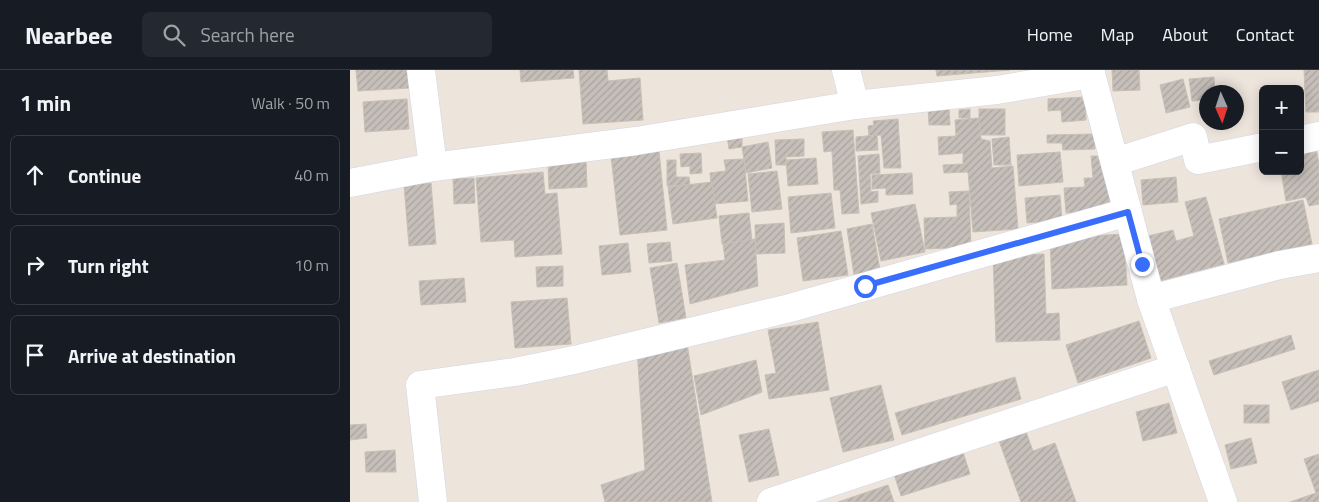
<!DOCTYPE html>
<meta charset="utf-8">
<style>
:root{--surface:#171b24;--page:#242831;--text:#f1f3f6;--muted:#9ea1a6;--line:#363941}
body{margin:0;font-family:"Titillium Web",sans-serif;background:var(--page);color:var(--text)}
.controls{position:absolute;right:15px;top:15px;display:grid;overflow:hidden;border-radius:8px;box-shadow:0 2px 12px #0003}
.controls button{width:45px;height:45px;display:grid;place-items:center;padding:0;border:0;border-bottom:1px solid var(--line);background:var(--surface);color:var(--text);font:25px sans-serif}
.compass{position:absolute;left:849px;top:15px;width:45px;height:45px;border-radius:50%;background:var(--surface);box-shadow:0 2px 12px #0003;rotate:177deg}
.stop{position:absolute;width:15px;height:15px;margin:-11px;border:4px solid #396efd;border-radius:50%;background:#fff}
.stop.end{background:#396efd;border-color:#fff;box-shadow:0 1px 5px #0008}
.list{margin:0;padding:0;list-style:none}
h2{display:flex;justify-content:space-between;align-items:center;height:65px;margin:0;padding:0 20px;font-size:21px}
h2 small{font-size:16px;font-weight:400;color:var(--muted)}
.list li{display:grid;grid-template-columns:32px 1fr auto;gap:15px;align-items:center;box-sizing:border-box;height:80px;margin:0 10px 10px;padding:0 10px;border:1px solid var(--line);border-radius:8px}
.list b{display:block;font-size:19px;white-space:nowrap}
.list em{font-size:16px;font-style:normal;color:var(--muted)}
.icon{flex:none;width:28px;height:28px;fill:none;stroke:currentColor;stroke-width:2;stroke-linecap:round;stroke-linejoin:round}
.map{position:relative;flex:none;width:969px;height:432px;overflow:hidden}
header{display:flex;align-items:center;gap:30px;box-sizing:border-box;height:70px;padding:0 25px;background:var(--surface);border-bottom:1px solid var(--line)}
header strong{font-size:24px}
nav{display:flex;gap:28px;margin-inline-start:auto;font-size:18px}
.search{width:350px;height:45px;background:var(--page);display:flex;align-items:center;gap:12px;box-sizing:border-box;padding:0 18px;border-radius:8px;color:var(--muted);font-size:19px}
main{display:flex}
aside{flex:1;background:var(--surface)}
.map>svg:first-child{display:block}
.building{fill:url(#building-hatch);stroke:#c8c0b6}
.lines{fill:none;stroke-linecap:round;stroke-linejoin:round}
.minor-casing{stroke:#d1d6e4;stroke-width:29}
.minor{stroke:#fff;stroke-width:28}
.route{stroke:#396efd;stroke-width:6}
</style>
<header>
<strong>Nearbee</strong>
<div class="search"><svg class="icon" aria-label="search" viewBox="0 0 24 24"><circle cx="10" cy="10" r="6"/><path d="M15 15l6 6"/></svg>Search here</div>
<nav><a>Home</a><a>Map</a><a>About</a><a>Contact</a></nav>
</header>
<main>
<aside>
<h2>1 min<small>Walk · 50 m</small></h2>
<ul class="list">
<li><svg class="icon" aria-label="ahead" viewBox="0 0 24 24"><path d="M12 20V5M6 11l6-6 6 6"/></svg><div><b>Continue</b></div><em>40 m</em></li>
<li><svg class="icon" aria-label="right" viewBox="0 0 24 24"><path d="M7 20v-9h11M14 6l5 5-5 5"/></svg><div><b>Turn right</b></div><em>10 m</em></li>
<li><svg class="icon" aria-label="arrive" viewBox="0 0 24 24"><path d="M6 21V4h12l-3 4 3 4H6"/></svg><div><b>Arrive at destination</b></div></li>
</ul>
</aside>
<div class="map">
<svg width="969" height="432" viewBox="0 0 969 432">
<defs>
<pattern id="building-hatch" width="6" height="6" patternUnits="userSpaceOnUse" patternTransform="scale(1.25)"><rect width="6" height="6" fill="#c5beb9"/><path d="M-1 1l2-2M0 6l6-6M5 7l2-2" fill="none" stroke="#a9a39f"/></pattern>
</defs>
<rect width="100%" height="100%" fill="#ede4dc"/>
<!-- building -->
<g class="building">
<path d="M 6,0 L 58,0 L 60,18 L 8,21 Z"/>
<path d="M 170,0 L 223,0 L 224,8 L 171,12 Z"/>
<path d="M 229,0 L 257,0 L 258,11 L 290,8 L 293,50 L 233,54 Z"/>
<path d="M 586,0 L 660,0 L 587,6 Z"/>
<path d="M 762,0 L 789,0 L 790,20 L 763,21 Z"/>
<path d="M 954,0 L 969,0 L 969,42 L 956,42 Z"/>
<path d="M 864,7 L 865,22 L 856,22 L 856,30 L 842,31 L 839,9 Z"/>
<path d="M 833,9 L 840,37 L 816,43 L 810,15 Z"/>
<path d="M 735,27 L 736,50 L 712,52 L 711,40 L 698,41 L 698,29 Z"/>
<path d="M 57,29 L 59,59 L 15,62 L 13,32 Z"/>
<path d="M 599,36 L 600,55 L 579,55 L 578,37 Z"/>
<path d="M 620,39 L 620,48 L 609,48 L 609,40 Z"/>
<rect x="629" y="39" width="26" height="26"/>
<path d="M 629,48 L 631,69 L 640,71 L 642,98 L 663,96 L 668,159 L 623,162 L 618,102 L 594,103 L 593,95 L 613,94 L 613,83 L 589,85 L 588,67 L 606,66 L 605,50 Z"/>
<path d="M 548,49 L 551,98 L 534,98 L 531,65 L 519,66 L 518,56 L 524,55 L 523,51 Z"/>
<path d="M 503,60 L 509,143 L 492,144 L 490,120 L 484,120 L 482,81 L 474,82 L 472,62 Z"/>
<path d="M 745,64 L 745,79 L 713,80 L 712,73 L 697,73 L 697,65 Z"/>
<path d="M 392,65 L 392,77 L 379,79 L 377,66 Z"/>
<path d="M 527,65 L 528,80 L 506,81 L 506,67 Z"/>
<path d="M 659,67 L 661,95 L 644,95 L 642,69 Z"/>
<path d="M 454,69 L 454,86 L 436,87 L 436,95 L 426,95 L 425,70 Z"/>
<path d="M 418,72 L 422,98 L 396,103 L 392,77 Z"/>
<path d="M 965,73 L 969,94 L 969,134 L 959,136 L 956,127 L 936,131 L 931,101 L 950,101 L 950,76 Z"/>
<path d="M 309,81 L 317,160 L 270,165 L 261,86 Z"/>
<path d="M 710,82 L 713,112 L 669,116 L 667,85 Z"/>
<path d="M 351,83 L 352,103 L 340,104 L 340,96 L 331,97 L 330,84 Z"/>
<path d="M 529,84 L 530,103 L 520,104 L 521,122 L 528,121 L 528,132 L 511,134 L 508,86 Z"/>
<path d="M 741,86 L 749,86 L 765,139 L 716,143 L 714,118 L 735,117 L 734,108 L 743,108 Z"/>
<path d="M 466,88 L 468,114 L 438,116 L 436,90 Z"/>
<path d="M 394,89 L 398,131 L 363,134 L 360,103 L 376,101 L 374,90 Z"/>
<path d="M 317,90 L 326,90 L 326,107 L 339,107 L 340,115 L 317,116 Z"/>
<path d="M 236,91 L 237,117 L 199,119 L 198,93 Z"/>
<path d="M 427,101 L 432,139 L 402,142 L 398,104 Z"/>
<path d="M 193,102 L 195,124 L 207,123 L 212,184 L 165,187 L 164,170 L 131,172 L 126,108 Z"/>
<path d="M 562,103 L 563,124 L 536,125 L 536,118 L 522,119 L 522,105 Z"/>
<path d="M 826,107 L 828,132 L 793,135 L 791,110 Z"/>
<path d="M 124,108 L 125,133 L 104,134 L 103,109 Z"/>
<path d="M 362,112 L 367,148 L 323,154 L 318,117 Z"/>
<path d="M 81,113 L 86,174 L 59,176 L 54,115 Z"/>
<path d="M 619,121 L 621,177 L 575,179 L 574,148 L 607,147 L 607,134 L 600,135 L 599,122 Z"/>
<path d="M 481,123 L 485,158 L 441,163 L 438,127 Z"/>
<path d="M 710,125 L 712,150 L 677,153 L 675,128 Z"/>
<path d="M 856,127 L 874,194 L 810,211 L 798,166 L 823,160 L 826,171 L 844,166 L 835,132 Z"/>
<path d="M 953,130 L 962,174 L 878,193 L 869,149 Z"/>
<path d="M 565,134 L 575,182 L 531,191 L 521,143 Z"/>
<path d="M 399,143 L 402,171 L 372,174 L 369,146 Z"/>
<path d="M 434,153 L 435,183 L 406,184 L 405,155 Z"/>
<path d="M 522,154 L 530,200 L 504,205 L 497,159 Z"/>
<path d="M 491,161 L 498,205 L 453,211 L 447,168 Z"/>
<path d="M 774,164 L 777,215 L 702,219 L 700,168 Z"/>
<path d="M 405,169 L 408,216 L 340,234 L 335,195 L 375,190 L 373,174 Z"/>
<path d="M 320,172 L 322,191 L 299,193 L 297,174 Z"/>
<path d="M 278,173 L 281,202 L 252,205 L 249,176 Z"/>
<path d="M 694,184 L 696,244 L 709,243 L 710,270 L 646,272 L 643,186 Z"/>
<path d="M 327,193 L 336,248 L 309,253 L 300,198 Z"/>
<path d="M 213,196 L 213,216 L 187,217 L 186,197 Z"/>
<path d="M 114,208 L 116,232 L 71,235 L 69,211 Z"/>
<path d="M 217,228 L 221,274 L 165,278 L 161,232 Z"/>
<path d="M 789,251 L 801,288 L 728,313 L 716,275 Z"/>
<path d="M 468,252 L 479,320 L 419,329 L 415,305 L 426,303 L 418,260 Z"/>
<path d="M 941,265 L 945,279 L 864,305 L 859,291 Z"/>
<path d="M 336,267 L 362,432 L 255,432 L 251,415 L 295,400 L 287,278 Z"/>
<path d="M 406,290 L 412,322 L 351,345 L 344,306 Z"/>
<path d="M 969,300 L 969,331 L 941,340 L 932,312 Z"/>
<path d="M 665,307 L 671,329 L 552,365 L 545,343 Z"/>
<path d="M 531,315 L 544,370 L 493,382 L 480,328 Z"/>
<path d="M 819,333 L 827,363 L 793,371 L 786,342 Z"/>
<rect x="894" y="335" width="25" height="18"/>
<path d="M 16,354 L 17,368 L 0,370 L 0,355 Z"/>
<path d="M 419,359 L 429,405 L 399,412 L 389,365 Z"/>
<path d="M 675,359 L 683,381 L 705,373 L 726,432 L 671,432 L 648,368 Z"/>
<path d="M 901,368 L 907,393 L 881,399 L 875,375 Z"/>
<path d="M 612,379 L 620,404 L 551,426 L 543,401 Z"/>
<path d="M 45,380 L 46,402 L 16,402 L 15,382 Z"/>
<path d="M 969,384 L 969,432 L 940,432 L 966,423 L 954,389 Z"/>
<path d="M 538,415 L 544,432 L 488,432 Z"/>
</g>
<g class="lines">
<!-- minor casing -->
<g class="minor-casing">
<g id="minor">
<path d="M 71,0 L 83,97"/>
<path d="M 496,0 L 505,35"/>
<path d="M 740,0 L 801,229 L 873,432"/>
<path d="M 950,70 L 969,66"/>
<path d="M 765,92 L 843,67 L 848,90 L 913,77"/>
<path d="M 0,113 L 83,97 L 286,71 L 505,35 L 647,20 L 741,4"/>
<path d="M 801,229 L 930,195 L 969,188"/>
<path d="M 83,432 L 70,315 L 165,302 L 224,290 L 440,238 L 778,142"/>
<path d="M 421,432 L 826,298"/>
</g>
</g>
<!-- minor -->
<use href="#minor" class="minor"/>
</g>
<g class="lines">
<!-- route -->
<path class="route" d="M 515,216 L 778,142 L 792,194"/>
</g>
</svg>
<div class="controls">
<button>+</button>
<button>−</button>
</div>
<svg class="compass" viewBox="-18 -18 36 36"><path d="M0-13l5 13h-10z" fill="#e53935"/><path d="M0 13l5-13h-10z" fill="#9ea1a6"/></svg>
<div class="stop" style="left:515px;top:216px"></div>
<div class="stop end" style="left:792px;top:194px"></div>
</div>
</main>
